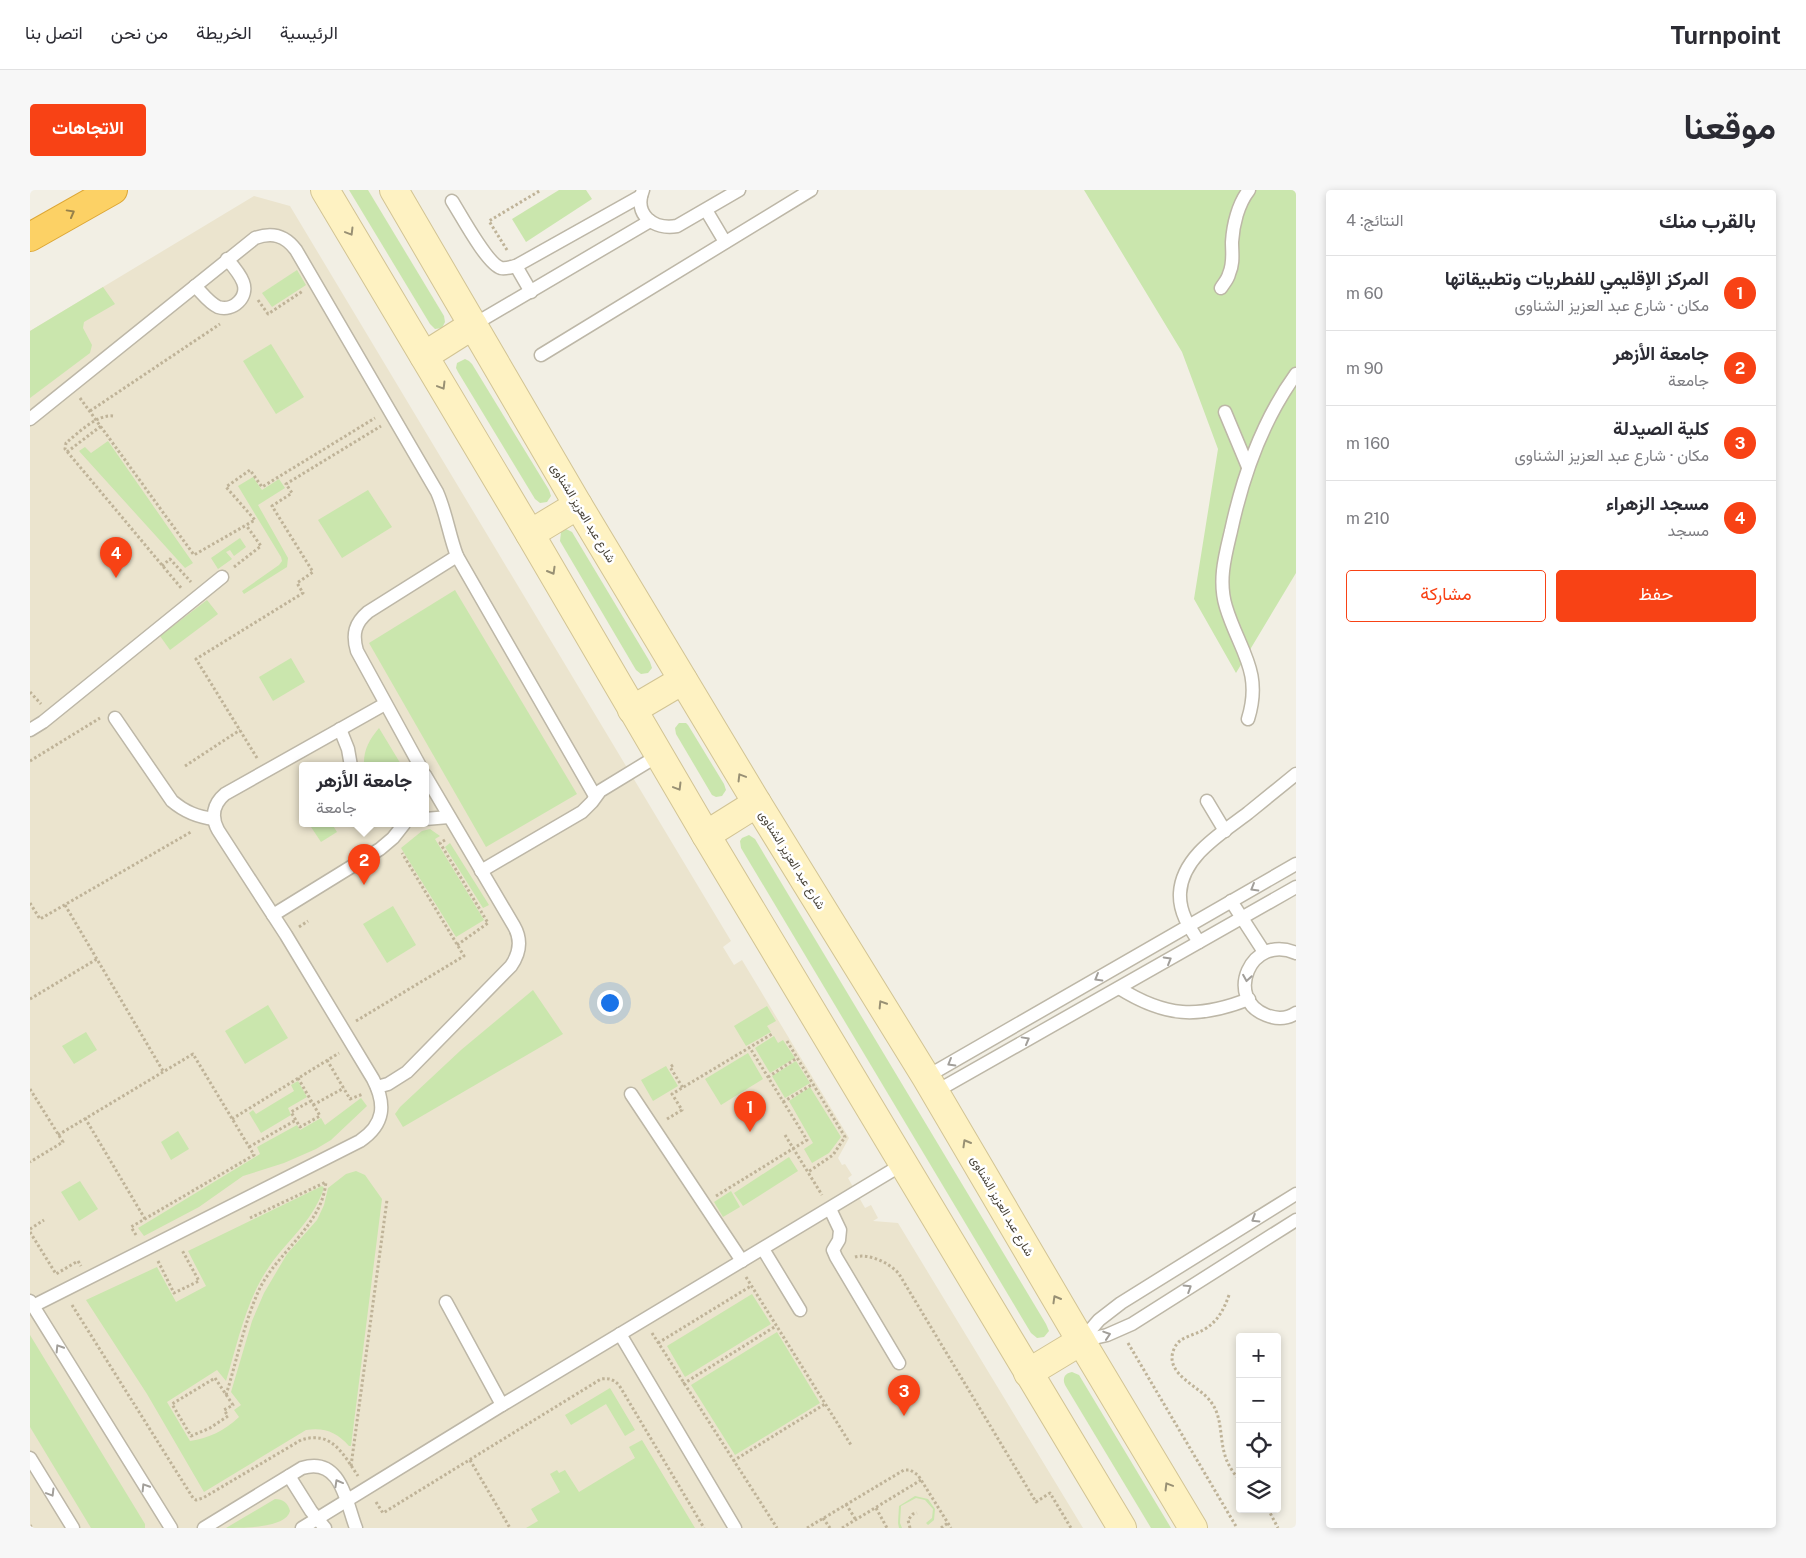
<!DOCTYPE html>
<html lang="ar">
<meta charset="utf-8">
<style>
:root{--surface:#fff;--page:#f7f7f7;--text:#2b2b33;--muted:#7c7c81;--line:#e1e1e2;--accent:#f84215}
body{margin:0;font-family:"Public Sans",Vazirmatn,sans-serif;background:var(--page);color:var(--text);direction:rtl}
.controls{position:absolute;right:15px;bottom:15px;display:grid;overflow:hidden;border-radius:5px;box-shadow:0 2px 8px #0003}
.controls button{width:45px;height:45px;display:grid;place-items:center;padding:0;border:0;border-bottom:1px solid var(--line);background:var(--surface);color:var(--text);font:25px sans-serif}
.you{position:absolute;left:579px;top:812px;width:18px;height:18px;margin:-12px;border:4px solid #fff;border-radius:50%;background:#1a73e8;box-shadow:0 0 0 8px #1a73e833}
.badge{display:grid;place-items:center;width:32px;height:32px;border-radius:50%;background:var(--accent);color:#fff;font-size:16px;font-weight:700}
.pin{position:absolute;translate:-50% -41px;filter:drop-shadow(0 1px 2px #0008)}
.pin::after{content:'';position:absolute;top:26px;width:18px;height:15px;background:inherit;clip-path:polygon(0 0,100% 0,50% 100%)}
.popup{position:absolute;left:269px;top:572px;width:130px;height:65px;box-sizing:border-box;display:grid;place-content:center;border-radius:5px;background:var(--surface);filter:drop-shadow(0 1px 4px #0005);font-size:16px;white-space:nowrap;color:var(--muted)}
.popup b{font-size:19px;color:var(--text)}
.popup::after{content:'';position:absolute;left:50%;top:100%;margin-left:-10px;border:10px solid transparent;border-top-color:var(--surface)}
.list{margin:0;padding:0;list-style:none}
h2{display:flex;justify-content:space-between;align-items:center;height:65px;margin:0;padding:0 20px;font-size:21px}
h2 small{font-size:16px;font-weight:400;color:var(--muted)}
.list li{display:grid;grid-template-columns:32px 1fr auto;gap:15px;align-items:center;box-sizing:border-box;height:75px;padding:0 20px;border-top:1px solid var(--line)}
.list b{display:block;font-size:19px;white-space:nowrap}
.list p{margin:0;font-size:16px;white-space:nowrap;color:var(--muted)}
.list em{font-size:16px;font-style:normal;color:var(--muted)}
.actions{display:flex;gap:10px;padding:15px 20px}
.actions a{flex:1;padding:11px 0;border:1px solid var(--accent);border-radius:5px;text-align:center;font-size:18px;color:var(--accent)}
.actions .main{background:var(--accent);color:#fff}
.icon{flex:none;width:28px;height:28px;fill:none;stroke:currentColor;stroke-width:2;stroke-linecap:round;stroke-linejoin:round}
.map{position:relative;flex:none;width:1266px;height:1338px;overflow:hidden;direction:ltr;border-radius:5px}
header{display:flex;align-items:center;gap:30px;box-sizing:border-box;height:70px;padding:0 25px;background:var(--surface);border-bottom:1px solid var(--line)}
header strong{font-size:24px}
nav{display:flex;gap:28px;margin-inline-start:auto;font-size:18px}
.intro{display:flex;align-items:center;justify-content:space-between;box-sizing:border-box;height:120px;padding:0 30px}
h1{margin:0;font-size:35px}
.button{padding:12px 22px;border-radius:5px;background:var(--accent);color:#fff;font-size:18px;font-weight:700}
main{display:flex;gap:30px;padding:0 30px}
aside{flex:1;background:var(--surface);border-radius:5px;box-shadow:0 2px 8px #0003}
.map>svg:first-child{display:block}
.education{fill:#ebe4ce;fill-rule:evenodd}
.green{fill:#cae6ad}
.lines{fill:none;stroke-linecap:round;stroke-linejoin:round}
.lane-casing{stroke:#bdb7a7;stroke-width:15}
.secondary-casing{stroke:#d2c494;stroke-width:30}
.highway-casing{stroke:#dca635;stroke-width:30}
.path{stroke:#bfb398;stroke-width:3;stroke-dasharray:2.5 2.5;stroke-linecap:butt}
.lane{stroke:#fff;stroke-width:12}
.secondary{stroke:#fef2c2;stroke-width:28}
.highway{stroke:#fcd165;stroke-width:28}
.oneway{stroke:#97814a}
.oneway2{stroke:#989074}
.oneway3{stroke:#a29f9a}
.labels{text-anchor:middle;dominant-baseline:central;stroke-width:5;stroke-linejoin:round;paint-order:stroke}
.street-label{font-size:12px;fill:#443f34;stroke:#fff}
</style>
<header>
<strong>Turnpoint</strong>
<nav><a>الرئيسية</a><a>الخريطة</a><a>من نحن</a><a>اتصل بنا</a></nav>
</header>
<div class="intro"><h1>موقعنا</h1><a class="button">الاتجاهات</a></div>
<main>
<aside>
<h2>بالقرب منك<small>النتائج: 4</small></h2>
<ul class="list">
<li><span class="badge">1</span><div><b>المركز الإقليمي للفطريات وتطبيقاتها</b><p>مكان · شارع عبد العزيز الشناوى</p></div><em>60 m</em></li>
<li><span class="badge">2</span><div><b>جامعة الأزهر</b><p>جامعة</p></div><em>90 m</em></li>
<li><span class="badge">3</span><div><b>كلية الصيدلة</b><p>مكان · شارع عبد العزيز الشناوى</p></div><em>160 m</em></li>
<li><span class="badge">4</span><div><b>مسجد الزهراء</b><p>مسجد</p></div><em>210 m</em></li>
</ul>
<div class="actions"><a class="main">حفظ</a><a>مشاركة</a></div>
</aside>
<div class="map">
<svg width="1266" height="1338" viewBox="0 0 1266 1338">
<rect width="100%" height="100%" fill="#f2efe4"/>
<!-- education -->
<path class="education" d="M 224,6 L 260,16 L 701,751 L 693,757 L 704,775 L 712,770 L 819,948 L 808,968 L 812,975 L 815,974 L 822,985 L 818,988 L 835,1018 L 841,1015 L 848,1028 L 843,1031 L 868,1033 L 1053,1338 L 0,1338 L 0,141 ZM 273,576 L 395,576 L 395,634 L 273,634 Z"/>
<!-- green -->
<g class="green">
<path d="M 319,0 L 338,0 L 414,126 L 415,132 L 412,138 L 405,139 L 400,134 Z"/>
<path d="M 529,0 L 556,0 L 562,9 L 496,52 L 482,29 Z"/>
<path d="M 1054,0 L 1266,0 L 1266,383 L 1206,483 L 1164,409 L 1188,259 L 1152,162 Z"/>
<path d="M 267,80 L 276,95 L 242,117 L 232,103 Z"/>
<path d="M 73,97 L 85,114 L 54,132 L 53,138 L 62,155 L 60,163 L 0,208 L 0,141 Z"/>
<path d="M 241,154 L 274,207 L 246,224 L 213,171 Z"/>
<path d="M 435,169 L 439,171 L 442,174 L 519,300 L 521,306 L 517,312 L 510,313 L 505,309 L 428,182 L 426,178 L 427,173 Z"/>
<path d="M 78,251 L 163,373 L 155,378 L 49,261 L 55,257 L 61,263 Z"/>
<path d="M 223,287 L 232,300 L 249,289 L 255,298 L 228,315 L 258,368 L 257,377 L 214,404 L 212,401 L 249,375 L 252,371 L 251,367 L 208,296 Z"/>
<path d="M 338,300 L 362,337 L 312,368 L 288,330 Z"/>
<path d="M 536,339 L 542,342 L 620,472 L 622,478 L 618,483 L 611,484 L 606,480 L 530,351 L 531,342 Z"/>
<path d="M 210,348 L 216,357 L 204,366 L 200,360 L 196,362 L 202,369 L 188,379 L 181,368 Z"/>
<path d="M 425,400 L 547,604 L 456,657 L 339,453 Z"/>
<path d="M 177,410 L 188,424 L 140,460 L 130,446 Z"/>
<path d="M 261,468 L 275,492 L 243,511 L 229,487 Z"/>
<path d="M 649,533 L 656,533 L 658,535 L 694,594 L 696,600 L 692,606 L 686,607 L 682,605 L 646,544 L 645,538 Z"/>
<path d="M 349,538 L 372,576 L 334,576 C 333,561 339,550 349,538 Z"/>
<path d="M 279,634 L 302,634 L 307,642 L 291,652 Z"/>
<path d="M 400,639 L 410,646 L 405,649 L 454,730 L 426,747 L 371,658 L 392,641 Z"/>
<path d="M 719,645 L 725,649 L 1016,1134 L 1019,1141 L 1014,1147 L 1007,1148 L 1001,1143 L 711,658 L 710,651 L 712,648 Z"/>
<path d="M 420,653 L 459,715 L 453,718 L 415,657 Z"/>
<path d="M 363,716 L 386,755 L 357,773 L 333,734 Z"/>
<path d="M 503,800 L 533,844 L 373,937 L 365,924 L 370,917 L 431,860 Z"/>
<path d="M 238,815 L 258,848 L 215,874 L 195,841 Z"/>
<path d="M 737,816 L 746,831 L 737,836 L 741,842 L 716,856 L 704,836 Z"/>
<path d="M 56,842 L 67,860 L 44,874 L 32,856 Z"/>
<path d="M 744,846 L 748,853 L 753,850 L 765,868 L 740,883 L 725,858 Z"/>
<path d="M 718,863 L 733,889 L 691,915 L 675,889 Z"/>
<path d="M 766,871 L 780,893 L 755,908 L 742,886 Z"/>
<path d="M 636,876 L 648,896 L 623,911 L 611,890 Z"/>
<path d="M 268,891 L 277,907 L 258,918 L 261,925 L 231,943 L 219,923 L 223,920 L 226,924 L 264,901 L 261,895 Z"/>
<path d="M 780,897 L 811,947 L 799,963 L 782,973 L 774,959 L 783,953 L 759,911 Z"/>
<path d="M 331,908 L 337,916 L 301,950 L 286,959 L 254,973 L 213,986 L 169,1017 L 114,1046 L 108,1038 L 230,964 L 227,957 L 267,935 L 270,940 L 291,928 L 295,935 Z"/>
<path d="M 148,941 L 159,959 L 141,970 L 131,952 Z"/>
<path d="M 759,967 L 768,981 L 713,1016 L 704,1003 Z"/>
<path d="M 326,981 L 335,985 L 352,1009 L 321,1256 L 319,1256 C 307,1242 294,1237 276,1240 L 174,1302 L 117,1204 L 56,1110 L 127,1077 L 146,1112 L 176,1096 L 158,1061 L 292,996 L 294,998 C 282,1034 254,1052 235,1083 C 215,1115 207,1155 196,1191 L 187,1180 L 137,1212 L 160,1251 C 179,1248 194,1241 209,1227 L 204,1220 L 211,1215 L 201,1202 L 222,1131 L 234,1103 L 257,1064 L 287,1030 L 294,1015 L 298,998 L 316,984 Z"/>
<path d="M 50,991 L 68,1019 L 49,1031 L 31,1002 Z"/>
<path d="M 701,1001 L 710,1017 L 693,1027 L 684,1012 Z"/>
<path d="M 722,1104 L 741,1134 L 655,1187 L 637,1156 Z"/>
<path d="M 747,1142 L 790,1213 L 705,1265 L 661,1195 Z"/>
<path d="M 0,1145 L 115,1334 L 115,1338 L 61,1338 L 0,1237 Z"/>
<path d="M 1042,1182 L 1049,1185 L 1141,1338 L 1121,1338 L 1035,1195 C 1032,1188 1035,1183 1042,1182 Z"/>
<path d="M 580,1198 L 605,1240 L 595,1246 L 576,1214 L 541,1235 L 535,1225 Z"/>
<path d="M 612,1250 L 665,1338 L 496,1338 L 508,1331 L 501,1319 L 530,1302 L 520,1284 L 527,1280 L 529,1283 L 535,1280 L 549,1302 L 605,1268 L 599,1257 Z"/>
<path d="M 885,1306 L 898,1309 L 905,1319 L 904,1330 L 898,1335 L 896,1333 L 902,1328 L 903,1319 L 895,1310 L 886,1308 L 871,1316 L 870,1333 L 872,1338 L 869,1338 L 868,1333 L 869,1316 Z"/>
<path d="M 245,1309 C 253,1309 258,1313 260,1321 C 256,1338 214,1338 196,1338 Z"/>
</g>
<g class="lines">
<!-- lane casing -->
<g class="lane-casing">
<g id="lane">
<path d="M 613,0 C 603,25 624,40 647,36 L 709,0"/>
<path d="M 422,11 C 431,25 457,74 471,78 C 476,79 481,77 486,76 L 611,6"/>
<path d="M 676,20 L 695,52"/>
<path d="M 486,76 L 501,102"/>
<path d="M 165,96 C 172,103 179,113 188,117 C 203,122 219,107 213,92 C 210,84 203,76 197,69"/>
<path d="M 1191,98 C 1194,93 1198,89 1199,84 C 1204,73 1202,63 1202,52 C 1203,35 1208,14 1219,0"/>
<path d="M 443,135 L 620,31"/>
<path d="M 511,165 L 781,0"/>
<path d="M 1195,222 L 1218,277"/>
<path d="M 0,229 L 225,48 C 242,42 255,45 266,60 L 407,302 C 416,322 419,345 427,366 L 565,606"/>
<path d="M 85,528 L 142,611 C 155,622 167,627 184,629"/>
<path d="M 1218,529 C 1233,481 1209,460 1196,417 C 1188,391 1195,366 1201,341 C 1213,285 1232,231 1266,184"/>
<path d="M 310,539 L 318,559 L 321,576"/>
<path d="M 0,540 L 13,532 L 192,387"/>
<path d="M 390,576 L 327,461 C 322,444 325,433 338,422 L 427,366"/>
<path d="M 1177,611 L 1195,641"/>
<path d="M 395,629 L 419,627"/>
<path d="M 451,681 L 552,622 L 562,612 L 570,601 L 629,565"/>
<path d="M 1201,711 L 1234,762"/>
<path d="M 243,725 L 350,659 L 363,648 L 374,634"/>
<path d="M 1169,752 C 1159,737 1149,722 1150,703 C 1152,666 1192,643 1218,623 C 1234,610 1250,597 1266,584"/>
<path d="M 1266,763 C 1220,743 1194,809 1236,825 C 1246,829 1257,829 1266,823"/>
<path d="M 1089,798 C 1135,827 1168,829 1219,809"/>
<path d="M 896,887 L 1266,674"/>
<path d="M 347,897 L 358,894 L 377,882 L 481,776 C 490,763 492,750 484,736 L 395,585"/>
<path d="M 905,902 L 1266,697"/>
<path d="M 601,904 L 712,1071"/>
<path d="M 800,1019 L 810,1040 L 809,1050 L 803,1060 L 806,1067 L 869,1173"/>
<path d="M 733,1059 L 770,1120"/>
<path d="M 0,1111 L 141,1338"/>
<path d="M 416,1112 L 472,1215"/>
<path d="M 3,1116 L 330,951 C 355,934 356,914 343,889 L 256,745 L 188,640 C 181,627 183,614 195,604 L 355,514"/>
<path d="M 590,1144 L 705,1338"/>
<path d="M 1051,1151 L 1069,1130 L 1091,1113 L 1266,1004"/>
<path d="M 1051,1151 L 1077,1145 L 1102,1134 L 1266,1030"/>
<path d="M 0,1268 L 43,1338"/>
<path d="M 259,1286 L 281,1321 L 295,1338"/>
<path d="M 174,1338 L 272,1278 C 311,1266 316,1312 326,1338"/>
<path d="M 272,1338 L 472,1215 L 873,974"/>
</g>
</g>
<!-- secondary casing -->
<g class="secondary-casing">
<g id="secondary">
<path d="M 295,0 L 500,344 L 676,645 L 1092,1338"/>
<path d="M 364,0 L 548,315 L 727,613 L 896,887 L 1051,1151 L 1163,1338"/>
<path d="M 394,166 L 443,135"/>
<path d="M 500,344 L 548,315"/>
<path d="M 602,520 L 653,490"/>
<path d="M 676,645 L 727,613"/>
<path d="M 998,1183 L 1051,1151"/>
</g>
</g>
<!-- highway casing -->
<g class="highway-casing">
<path id="highway" d="M 0,47 L 83,0"/>
</g>
<!-- path -->
<g class="path">
<path d="M 477,60 L 459,31 L 511,0"/>
<path d="M 228,110 L 238,124 L 273,101"/>
<path d="M 50,208 L 164,365 L 225,330 L 196,297 L 220,280 L 232,297 L 345,228"/>
<path d="M 60,221 L 190,134"/>
<path d="M 83,226 C 67,224 48,243 36,253 L 35,259 L 152,399"/>
<path d="M 37,262 L 71,236"/>
<path d="M 132,376 L 140,369 L 161,392"/>
<path d="M 204,377 L 231,356 L 216,335"/>
<path d="M 0,502 L 11,514"/>
<path d="M 227,568 L 166,469 L 273,403 L 267,393 L 283,382 L 242,316 L 262,303 L 256,294 L 351,236"/>
<path d="M 0,571 L 70,528"/>
<path d="M 155,576 L 210,540"/>
<path d="M 415,650 L 410,653 L 458,733"/>
<path d="M 0,713 L 10,729 L 161,642"/>
<path d="M 35,715 L 133,881"/>
<path d="M 269,737 L 278,731"/>
<path d="M 427,755 L 458,733"/>
<path d="M 0,809 L 67,769"/>
<path d="M 326,831 L 434,766 L 372,663"/>
<path d="M 757,851 L 815,947 L 803,965 L 778,982"/>
<path d="M 297,870 L 320,909 L 333,904"/>
<path d="M 643,875 L 640,877 L 653,898"/>
<path d="M 738,887 L 767,868"/>
<path d="M 268,888 L 290,926 L 270,937 L 261,922 L 281,911"/>
<path d="M 0,899 L 33,952 L 0,972"/>
<path d="M 753,912 L 783,894"/>
<path d="M 283,915 L 314,898"/>
<path d="M 55,928 L 115,1029"/>
<path d="M 202,929 L 309,863"/>
<path d="M 637,929 L 652,920 L 642,904 L 742,844"/>
<path d="M 28,945 L 163,864 L 224,965 L 101,1037 L 106,1045"/>
<path d="M 755,945 L 792,1005"/>
<path d="M 219,957 L 266,930"/>
<path d="M 686,1006 L 777,950 L 720,858"/>
<path d="M 220,1028 L 296,992"/>
<path d="M 0,1039 L 14,1030"/>
<path d="M 0,1042 L 26,1084 L 48,1071 L 51,1076"/>
<path d="M 825,1067 C 839,1063 860,1073 869,1084 L 1006,1312 L 1020,1303 L 1041,1338"/>
<path d="M 128,1071 L 144,1103 L 169,1091 L 152,1060"/>
<path d="M 716,1087 L 821,1255"/>
<path d="M 1199,1105 C 1194,1119 1188,1131 1175,1139 C 1164,1146 1149,1146 1144,1159 C 1133,1184 1170,1196 1181,1212 C 1198,1235 1183,1263 1210,1290"/>
<path d="M 42,1115 L 163,1308 L 166,1310 L 173,1308 L 271,1250 C 302,1240 313,1264 328,1286"/>
<path d="M 622,1143 L 747,1338"/>
<path d="M 628,1153 L 721,1096"/>
<path d="M 1098,1153 L 1207,1338"/>
<path d="M 185,1188 L 203,1215 L 194,1220 L 198,1226 L 180,1238 L 161,1246 L 142,1214 Z"/>
<path d="M 653,1194 L 746,1136"/>
<path d="M 196,1205 C 207,1170 214,1133 229,1100 C 247,1062 293,1035 296,991"/>
<path d="M 440,1270 L 480,1338"/>
<path d="M 703,1271 L 795,1214"/>
<path d="M 321,1276 L 357,1010"/>
<path d="M 346,1312 L 353,1323 L 571,1189 C 579,1188 583,1189 589,1195 L 674,1338"/>
<path d="M 816,1314 L 826,1330"/>
<path d="M 846,1318 L 857,1338"/>
<path d="M 1238,1319 L 1248,1338"/>
<path d="M 793,1328 L 800,1338"/>
<path d="M 0,1335 L 2,1338"/>
<path d="M 777,1338 L 874,1280 L 880,1280 L 888,1285 L 921,1338"/>
<path d="M 812,1338 L 891,1290"/>
<path d="M 880,1338 L 878,1330 L 883,1324 L 887,1323"/>
<path d="M 911,1338 L 918,1333"/>
</g>
<!-- lane -->
<use href="#lane" class="lane"/>
<!-- secondary -->
<use href="#secondary" class="secondary"/>
<!-- highway -->
<use href="#highway" class="highway"/>
</g>
<!-- one-way arrows -->
<defs><path id="oneway-chevron" d="M-2-3.5L2.5 0L-2 3.5" fill="none" stroke-width="1.6" stroke-linecap="round" stroke-linejoin="round" transform="scale(1.25)"/></defs>
<use class="oneway" href="#oneway-chevron" transform="translate(41 23) rotate(-29)"/>
<g class="oneway2">
<use href="#oneway-chevron" transform="translate(320 42) rotate(59)"/>
<use href="#oneway-chevron" transform="translate(412 196) rotate(59)"/>
<use href="#oneway-chevron" transform="translate(522 381) rotate(60)"/>
<use href="#oneway-chevron" transform="translate(711 587) rotate(-121)"/>
<use href="#oneway-chevron" transform="translate(648 597) rotate(59)"/>
<use href="#oneway-chevron" transform="translate(852 814) rotate(-122)"/>
<use href="#oneway-chevron" transform="translate(936 953) rotate(-120)"/>
<use href="#oneway-chevron" transform="translate(1026 1109) rotate(-120)"/>
<use href="#oneway-chevron" transform="translate(1138 1296) rotate(-121)"/>
</g>
<g class="oneway3">
<use href="#oneway-chevron" transform="translate(1224 698) rotate(150)"/>
<use href="#oneway-chevron" transform="translate(1138 770) rotate(-30)"/>
<use href="#oneway-chevron" transform="translate(1068 788) rotate(150)"/>
<use href="#oneway-chevron" transform="translate(1217 788) rotate(99)"/>
<use href="#oneway-chevron" transform="translate(996 850) rotate(-29)"/>
<use href="#oneway-chevron" transform="translate(921 873) rotate(150)"/>
<use href="#oneway-chevron" transform="translate(1225 1029) rotate(148)"/>
<use href="#oneway-chevron" transform="translate(1158 1098) rotate(-32)"/>
<use href="#oneway-chevron" transform="translate(1077 1145) rotate(-18)"/>
<use href="#oneway-chevron" transform="translate(29 1158) rotate(-122)"/>
<use href="#oneway-chevron" transform="translate(308 1293) rotate(-119)"/>
<use href="#oneway-chevron" transform="translate(115 1297) rotate(-122)"/>
<use href="#oneway-chevron" transform="translate(21 1303) rotate(59)"/>
</g>
<g class="labels">
<!-- street labels -->
<g class="street-label">
<text transform="translate(553 323) rotate(59)">شارع عبد العزيز الشناوى</text>
<text transform="translate(762 670) rotate(58)">شارع عبد العزيز الشناوى</text>
<text transform="translate(972 1016) rotate(60)">شارع عبد العزيز الشناوى</text>
</g>
</g>
</svg>
<div class="controls">
<button>+</button>
<button>−</button>
<button><svg class="icon" aria-label="locate" viewBox="0 0 24 24"><circle cx="12" cy="12" r="6"/><path d="M12 2v4M12 18v4M2 12h4M18 12h4"/></svg></button>
<button><svg class="icon" aria-label="layers" viewBox="0 0 24 24"><path d="M12 4l9 5-9 5-9-5zM3 14l9 5 9-5"/></svg></button>
</div>
<div class="you"></div>
<div class="pin badge" style="left:720px;top:942px">1</div>
<div class="pin badge" style="left:334px;top:695px">2</div>
<div class="popup"><b>جامعة الأزهر</b>جامعة</div>
<div class="pin badge" style="left:874px;top:1226px">3</div>
<div class="pin badge" style="left:86px;top:388px">4</div>
</div>
</main>
